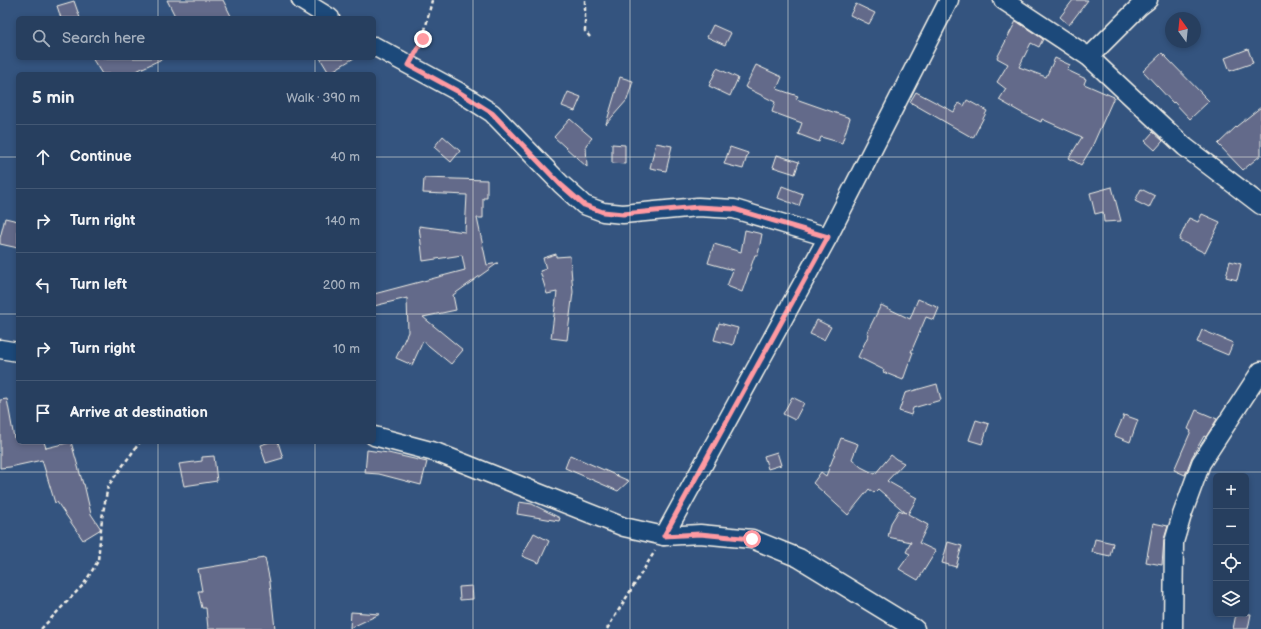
<!DOCTYPE html>
<meta charset="utf-8">
<style>
:root{--surface:#273f5f;--page:#2f4665;--text:#f1f3f6;--muted:#a4afbd;--line:#435874}
body{margin:0;font-family:"Balsamiq Sans",sans-serif;background:var(--page);color:var(--text)}
.controls{position:absolute;right:12px;bottom:12px;display:grid;overflow:hidden;border-radius:6px;box-shadow:0 2px 6px #0003}
.controls button{width:36px;height:36px;display:grid;place-items:center;padding:0;border:0;border-bottom:1px solid var(--line);background:var(--surface);color:var(--text);font:20px sans-serif}
.compass{position:absolute;left:1165px;top:12px;width:36px;height:36px;border-radius:50%;background:var(--surface);box-shadow:0 2px 6px #0003;rotate:345deg}
.stop{position:absolute;width:12px;height:12px;margin:-9px;border:3px solid #ff9aa2;border-radius:50%;background:#fff}
.stop.end{background:#ff9aa2;border-color:#fff;box-shadow:0 1px 4px #0008}
.list{margin:0;padding:0;list-style:none}
h2{display:flex;justify-content:space-between;align-items:center;height:52px;margin:0;padding:0 16px;font-size:17px}
h2 small{font-size:13px;font-weight:400;color:var(--muted)}
.list li{display:grid;grid-template-columns:26px 1fr auto;gap:12px;align-items:center;box-sizing:border-box;height:64px;padding:0 16px;border-top:1px solid var(--line)}
.list b{display:block;font-size:15px;white-space:nowrap}
.list em{font-size:13px;font-style:normal;color:var(--muted)}
.icon{flex:none;width:22px;height:22px;fill:none;stroke:currentColor;stroke-width:2;stroke-linecap:round;stroke-linejoin:round}
.map{position:relative;flex:none;width:1261px;height:629px;overflow:hidden}
.search{position:absolute;background:var(--surface);box-shadow:0 2px 6px #0003;left:16px;top:16px;width:360px;height:44px;display:flex;align-items:center;gap:10px;box-sizing:border-box;padding:0 14px;border-radius:6px;color:var(--muted);font-size:15px}
.panel{position:absolute;background:var(--surface);box-shadow:0 2px 6px #0003;left:16px;top:72px;width:360px;height:372px;border-radius:6px}
.map>svg:first-child{display:block}
.building{fill:#646b8a;stroke:#f4f1e8}
.lines{fill:none;stroke-linecap:round;stroke-linejoin:round}
.minor-casing{stroke:#f4f1e8;stroke-width:21}
.path{stroke:#f4f1e8;stroke-width:2.5;stroke-dasharray:4 3;stroke-linecap:butt}
.minor{stroke:#1f4a7a;stroke-width:18}
.route{stroke:#ff9aa2;stroke-width:5}
.grid{fill:none;stroke:#f4f1e8;stroke-width:1;stroke-opacity:0.55}
</style>
<div class="map">
<svg width="1261" height="629" viewBox="0 0 1261 629">
<rect width="100%" height="100%" fill="#34547f"/>
<filter id="ink" filterUnits="userSpaceOnUse"><feTurbulence type="fractalNoise" baseFrequency=".025" numOctaves="2"/><feDisplacementMap in="SourceGraphic" scale="8" xChannelSelector="R" yChannelSelector="G"/><feConvolveMatrix kernelMatrix="1 2 1 2 8 2 1 2 1" color-interpolation-filters="sRGB"/></filter>
<g filter="url(#ink)">
<!-- building -->
<g class="building">
<path d="M 167,0 L 223,0 L 232,18 L 176,18 Z"/>
<path d="M 1073,0 L 1088,0 L 1069,25 L 1060,17 Z"/>
<path d="M 74,1 L 80,18 L 61,18 L 57,6 Z"/>
<path d="M 856,4 L 875,13 L 869,24 L 850,15 Z"/>
<path d="M 1016,21 L 1043,39 L 1039,47 L 1031,43 L 1019,67 L 1046,77 L 1055,58 L 1070,65 L 1067,70 L 1086,79 L 1084,84 L 1114,97 L 1091,149 L 1081,165 L 1069,158 L 1082,137 L 1042,119 L 1041,122 L 1022,113 L 999,100 L 1006,89 L 997,82 L 1008,64 L 997,58 Z"/>
<path d="M 713,25 L 731,33 L 725,45 L 707,37 Z"/>
<path d="M 1248,49 L 1253,63 L 1230,71 L 1225,58 Z"/>
<path d="M 1162,53 L 1209,101 L 1190,119 L 1174,102 L 1173,103 L 1143,71 Z"/>
<path d="M 92,58 L 164,58 L 130,74 L 102,74 Z"/>
<path d="M 320,58 L 354,58 L 329,73 Z"/>
<path d="M 756,65 L 782,77 L 777,89 L 798,96 L 796,99 L 850,118 L 842,143 L 821,137 L 819,142 L 798,134 L 802,123 L 772,112 L 775,102 L 745,87 Z"/>
<path d="M 717,68 L 738,78 L 730,96 L 709,86 Z"/>
<path d="M 620,77 L 633,81 L 627,100 L 606,124 Z"/>
<path d="M 568,92 L 581,97 L 575,111 L 562,106 Z"/>
<path d="M 916,92 L 954,112 L 959,103 L 964,106 L 967,100 L 987,111 L 973,138 L 910,102 Z"/>
<path d="M 1261,107 L 1261,155 L 1243,170 L 1218,144 L 1237,126 Z"/>
<path d="M 570,119 L 592,138 L 586,145 L 587,167 L 554,137 Z"/>
<path d="M 1153,132 L 1163,141 L 1155,150 L 1145,141 Z"/>
<path d="M 443,136 L 460,151 L 451,162 L 434,147 Z"/>
<path d="M 656,143 L 672,146 L 666,171 L 650,168 Z"/>
<path d="M 612,144 L 625,145 L 625,164 L 612,163 Z"/>
<path d="M 730,147 L 748,153 L 743,169 L 724,164 Z"/>
<path d="M 777,155 L 799,162 L 795,174 L 773,167 Z"/>
<path d="M 424,178 L 487,180 L 487,198 L 483,198 L 483,218 L 477,218 L 487,265 L 498,263 L 453,295 L 456,310 L 423,317 L 463,350 L 451,364 L 423,341 L 412,365 L 396,358 L 408,332 L 407,298 L 374,306 L 374,294 L 465,270 L 462,255 L 423,261 L 419,226 L 465,232 L 467,195 L 423,193 Z"/>
<path d="M 782,186 L 803,194 L 799,206 L 778,198 Z"/>
<path d="M 1112,187 L 1121,221 L 1104,222 L 1103,212 L 1095,214 L 1090,193 Z"/>
<path d="M 1141,189 L 1155,196 L 1149,208 L 1135,201 Z"/>
<path d="M 1202,214 L 1220,222 L 1205,253 L 1179,240 L 1189,218 L 1198,222 Z"/>
<path d="M 5,218 L 18,221 L 18,248 L 0,244 L 0,238 Z"/>
<path d="M 745,230 L 762,234 L 758,255 L 755,255 L 742,292 L 727,286 L 733,270 L 708,263 L 714,244 L 741,252 Z"/>
<path d="M 556,254 L 556,257 L 570,256 L 573,292 L 567,340 L 551,338 L 557,292 L 547,294 L 540,271 L 546,269 L 543,258 Z"/>
<path d="M 1230,261 L 1241,264 L 1237,280 L 1226,277 Z"/>
<path d="M 918,299 L 939,308 L 934,320 L 926,317 L 911,352 L 913,352 L 903,380 L 883,372 L 884,370 L 858,357 L 869,334 L 867,333 L 881,305 L 910,319 Z"/>
<path d="M 817,320 L 831,327 L 824,340 L 810,334 Z"/>
<path d="M 719,323 L 738,328 L 733,345 L 714,340 Z"/>
<path d="M 1202,330 L 1233,343 L 1228,355 L 1197,342 Z"/>
<path d="M 937,384 L 941,400 L 913,408 L 911,415 L 899,411 L 905,393 Z"/>
<path d="M 792,397 L 804,403 L 795,420 L 783,414 Z"/>
<path d="M 7,399 L 14,438 L 18,437 L 18,442 L 44,442 L 46,448 L 71,442 L 83,484 L 84,484 L 91,514 L 101,529 L 83,540 L 57,502 L 55,503 L 42,460 L 10,467 L 0,468 L 0,400 Z"/>
<path d="M 1196,410 L 1217,419 L 1206,437 L 1204,436 L 1192,457 L 1185,475 L 1174,470 L 1191,431 L 1188,429 Z"/>
<path d="M 1124,415 L 1138,420 L 1130,442 L 1115,436 Z"/>
<path d="M 976,420 L 989,424 L 982,444 L 969,440 Z"/>
<path d="M 841,438 L 858,444 L 852,459 L 861,467 L 875,474 L 891,455 L 896,459 L 904,463 L 887,481 L 917,498 L 908,514 L 928,525 L 919,543 L 936,551 L 918,580 L 899,569 L 910,554 L 906,552 L 911,542 L 888,537 L 891,523 L 899,510 L 906,513 L 878,489 L 874,493 L 869,489 L 848,515 L 813,483 L 821,472 L 826,476 Z"/>
<path d="M 270,442 L 278,442 L 283,458 L 266,463 L 260,445 Z"/>
<path d="M 367,450 L 388,453 L 427,462 L 421,485 L 379,474 L 365,473 Z"/>
<path d="M 777,452 L 781,465 L 768,469 L 764,456 Z"/>
<path d="M 570,455 L 629,481 L 618,491 L 565,468 Z"/>
<path d="M 214,456 L 217,481 L 184,486 L 179,464 L 202,461 L 202,457 Z"/>
<path d="M 519,502 L 532,504 L 560,518 L 559,521 L 517,514 Z"/>
<path d="M 1153,523 L 1168,526 L 1164,539 L 1162,565 L 1146,562 Z"/>
<path d="M 534,533 L 549,541 L 539,563 L 522,556 Z"/>
<path d="M 1095,539 L 1113,543 L 1110,556 L 1092,552 Z"/>
<path d="M 948,542 L 962,546 L 956,567 L 942,563 Z"/>
<path d="M 265,558 L 270,582 L 275,629 L 208,629 L 206,608 L 202,608 L 198,591 L 202,591 L 198,569 Z"/>
<path d="M 472,586 L 473,599 L 460,600 L 459,587 Z"/>
<path d="M 351,612 L 380,614 L 350,628 Z"/>
<path d="M 1236,614 L 1251,614 L 1248,629 L 1233,629 Z"/>
</g>
<g class="lines">
<!-- minor casing -->
<g class="minor-casing">
<g id="minor">
<path d="M 301,0 L 330,18"/>
<path d="M 1003,0 L 1089,57 L 1185,147 L 1261,205"/>
<path d="M 374,46 L 459,92 L 492,113 L 561,184 L 584,205 L 603,212 L 623,214 L 698,207 L 734,209 L 828,237"/>
<path d="M 1089,57 L 1139,7 L 1148,0"/>
<path d="M 0,349 L 18,352"/>
<path d="M 374,436 L 438,453 L 624,527 L 664,536 L 700,534 L 752,539 L 799,558 L 915,629"/>
<path d="M 664,536 L 828,237 L 949,0"/>
<path d="M 1173,629 L 1174,542 L 1182,515 L 1201,463 L 1261,371"/>
</g>
</g>
<!-- path -->
<g class="path">
<path d="M 585,0 L 585,31 L 590,37"/>
<path d="M 417,50 L 423,39 L 432,0"/>
<path d="M 41,629 L 84,584 L 98,561 L 102,518 L 108,486 L 140,442"/>
<path d="M 607,629 L 655,551"/>
</g>
<!-- minor -->
<use href="#minor" class="minor"/>
</g>
</g>
<g class="lines" filter="url(#ink)">
<!-- route -->
<path class="route" d="M 423,39 L 409,65 L 459,92 L 492,113 L 560,184 L 584,205 L 603,212 L 623,214 L 698,207 L 734,209 L 828,237 L 664,536 L 700,534 L 752,539"/>
</g>
<!-- grid -->
<path class="grid" d="M 158,0 L 158,18M 315,0 L 315,18M 473,0 L 473,629M 630,0 L 630,629M 788,0 L 788,629M 946,0 L 946,629M 1103,0 L 1103,629M 158,58 L 158,74M 315,58 L 315,74M 0,157 L 18,157M 374,157 L 1261,157M 0,314 L 18,314M 374,314 L 1261,314M 158,442 L 158,629M 315,442 L 315,629M 0,472 L 1261,472"/>
</svg>
<div class="controls">
<button>+</button>
<button>−</button>
<button><svg class="icon" aria-label="locate" viewBox="0 0 24 24"><circle cx="12" cy="12" r="6"/><path d="M12 2v4M12 18v4M2 12h4M18 12h4"/></svg></button>
<button><svg class="icon" aria-label="layers" viewBox="0 0 24 24"><path d="M12 4l9 5-9 5-9-5zM3 14l9 5 9-5"/></svg></button>
</div>
<svg class="compass" viewBox="-18 -18 36 36"><path d="M0-13l5 13h-10z" fill="#e53935"/><path d="M0 13l5-13h-10z" fill="#a4afbd"/></svg>
<div class="stop" style="left:752px;top:539px"></div>
<div class="stop end" style="left:423px;top:39px"></div>
<div class="search"><svg class="icon" aria-label="search" viewBox="0 0 24 24"><circle cx="10" cy="10" r="6"/><path d="M15 15l6 6"/></svg>Search here</div>
<section class="panel">
<h2>5 min<small>Walk · 390 m</small></h2>
<ul class="list">
<li><svg class="icon" aria-label="ahead" viewBox="0 0 24 24"><path d="M12 20V5M6 11l6-6 6 6"/></svg><div><b>Continue</b></div><em>40 m</em></li>
<li><svg class="icon" aria-label="right" viewBox="0 0 24 24"><path d="M7 20v-9h11M14 6l5 5-5 5"/></svg><div><b>Turn right</b></div><em>140 m</em></li>
<li><svg class="icon" aria-label="left" viewBox="0 0 24 24"><path d="M17 20v-9H6M10 6l-5 5 5 5"/></svg><div><b>Turn left</b></div><em>200 m</em></li>
<li><svg class="icon" aria-label="right" viewBox="0 0 24 24"><path d="M7 20v-9h11M14 6l5 5-5 5"/></svg><div><b>Turn right</b></div><em>10 m</em></li>
<li><svg class="icon" aria-label="arrive" viewBox="0 0 24 24"><path d="M6 21V4h12l-3 4 3 4H6"/></svg><div><b>Arrive at destination</b></div></li>
</ul>
</section>
</div>
